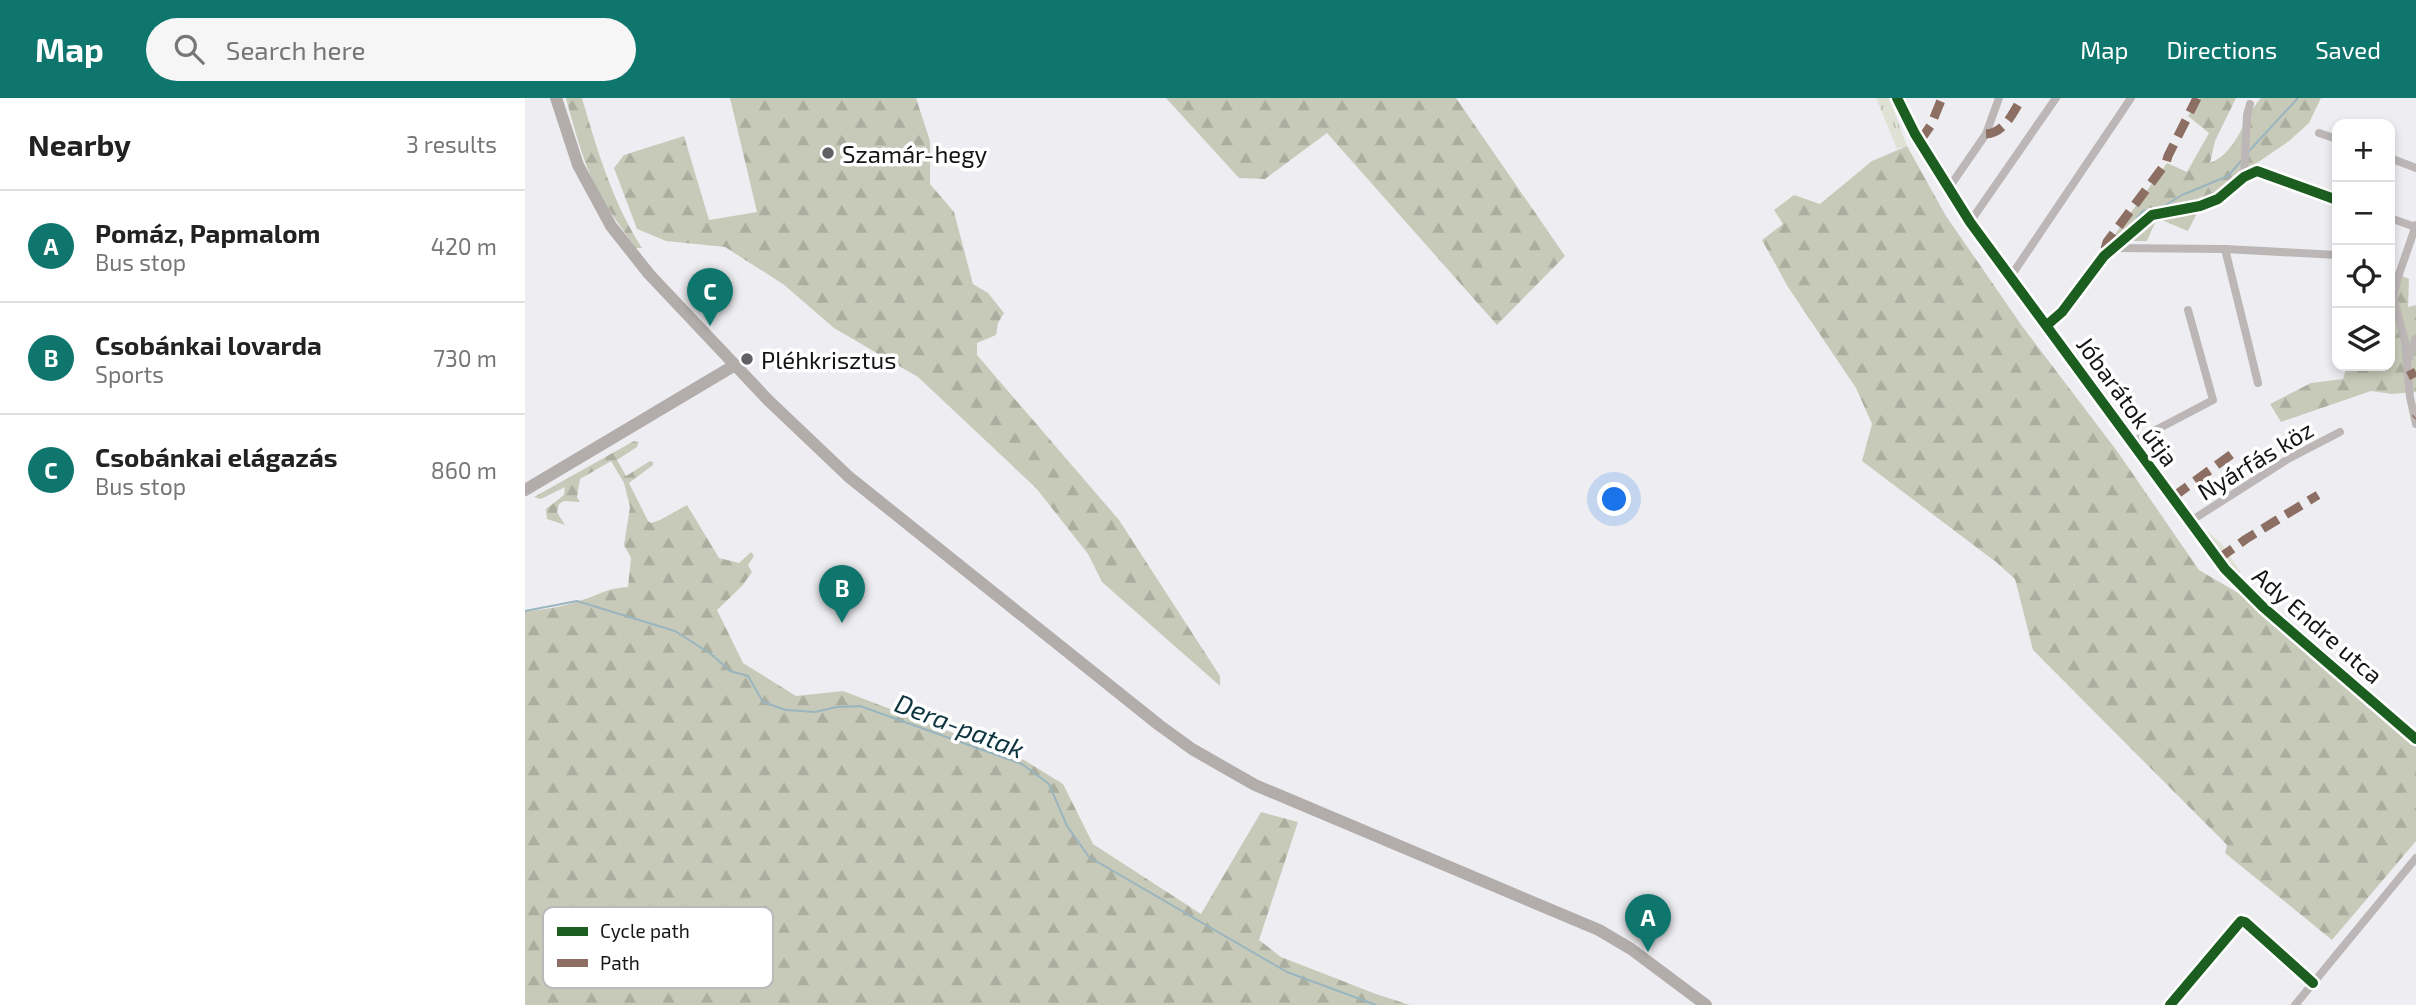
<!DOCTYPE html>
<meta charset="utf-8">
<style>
:root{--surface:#fff;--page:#f6f6f6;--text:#222;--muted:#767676;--line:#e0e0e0;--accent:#0f766e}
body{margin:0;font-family:"Exo 2",sans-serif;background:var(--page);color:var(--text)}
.controls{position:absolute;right:21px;top:21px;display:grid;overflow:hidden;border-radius:14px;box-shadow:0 4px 10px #0003}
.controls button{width:63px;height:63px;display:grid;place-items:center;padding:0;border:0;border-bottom:2px solid var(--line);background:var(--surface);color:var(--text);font:35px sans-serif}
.you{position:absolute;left:1090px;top:402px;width:24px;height:24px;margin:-18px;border:5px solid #fff;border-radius:50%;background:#1a73e8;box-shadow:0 0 0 10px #1a73e833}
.badge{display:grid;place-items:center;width:46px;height:46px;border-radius:50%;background:var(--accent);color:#fff;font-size:23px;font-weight:700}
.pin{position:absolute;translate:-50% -58px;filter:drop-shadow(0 2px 4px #0008)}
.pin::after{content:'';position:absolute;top:37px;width:24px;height:21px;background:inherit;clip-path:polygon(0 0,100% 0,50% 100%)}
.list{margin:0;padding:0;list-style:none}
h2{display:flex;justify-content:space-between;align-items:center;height:91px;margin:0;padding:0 28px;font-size:30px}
h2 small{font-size:23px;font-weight:400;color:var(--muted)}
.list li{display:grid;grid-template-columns:46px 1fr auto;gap:21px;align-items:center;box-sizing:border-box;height:112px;padding:0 28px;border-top:2px solid var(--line)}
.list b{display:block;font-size:26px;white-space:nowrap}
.list p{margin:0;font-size:23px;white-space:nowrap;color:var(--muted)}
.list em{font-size:23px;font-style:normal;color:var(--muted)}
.icon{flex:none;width:38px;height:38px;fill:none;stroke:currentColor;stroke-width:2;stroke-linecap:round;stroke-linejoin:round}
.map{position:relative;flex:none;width:1891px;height:907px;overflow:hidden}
header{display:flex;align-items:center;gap:42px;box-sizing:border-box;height:98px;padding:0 35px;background:var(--accent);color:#fff}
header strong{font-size:33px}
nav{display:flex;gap:38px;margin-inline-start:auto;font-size:24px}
.search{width:490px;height:63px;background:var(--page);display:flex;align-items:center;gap:18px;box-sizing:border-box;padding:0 24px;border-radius:38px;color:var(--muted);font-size:26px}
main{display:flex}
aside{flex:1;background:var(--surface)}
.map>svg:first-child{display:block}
.grass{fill:url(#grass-tufts)}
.forest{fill:url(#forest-firs)}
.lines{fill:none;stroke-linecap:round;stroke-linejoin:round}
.stream{stroke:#99b5bf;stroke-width:2}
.street{stroke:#bcb7b6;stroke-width:8}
.secondary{stroke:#b2acab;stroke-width:12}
.quiet{stroke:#8d6e63;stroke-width:9;stroke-dasharray:18 9;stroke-linecap:butt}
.cycleway-casing{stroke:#fff;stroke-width:15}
.cycleway{stroke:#1b5e20;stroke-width:10}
.poi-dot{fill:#606164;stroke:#fff;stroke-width:2.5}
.labels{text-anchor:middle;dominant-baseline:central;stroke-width:7;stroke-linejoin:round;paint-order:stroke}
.poi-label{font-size:24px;fill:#141517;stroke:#fff;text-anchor:start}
.street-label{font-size:24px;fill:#141517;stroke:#fff}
.water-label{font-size:26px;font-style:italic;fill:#0d343e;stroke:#fff}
.key{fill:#fff;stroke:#b8b9b9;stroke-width:2}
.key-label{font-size:19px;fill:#141517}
</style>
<header>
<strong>Map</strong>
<div class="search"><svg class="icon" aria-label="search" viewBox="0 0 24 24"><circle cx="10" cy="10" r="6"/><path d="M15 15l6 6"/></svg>Search here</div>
<nav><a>Map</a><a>Directions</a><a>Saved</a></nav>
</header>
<main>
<aside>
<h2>Nearby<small>3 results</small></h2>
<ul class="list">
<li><span class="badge">A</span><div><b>Pomáz, Papmalom</b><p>Bus stop</p></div><em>420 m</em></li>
<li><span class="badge">B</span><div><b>Csobánkai lovarda</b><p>Sports</p></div><em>730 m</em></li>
<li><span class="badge">C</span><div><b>Csobánkai elágazás</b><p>Bus stop</p></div><em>860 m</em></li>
</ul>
</aside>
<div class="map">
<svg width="1891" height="907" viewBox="0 0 1891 907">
<defs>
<pattern id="grass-tufts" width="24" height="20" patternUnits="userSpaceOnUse" patternTransform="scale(1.75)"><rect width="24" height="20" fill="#dfe1d4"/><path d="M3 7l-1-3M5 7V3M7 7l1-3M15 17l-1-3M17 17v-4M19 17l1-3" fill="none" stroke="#bec0b5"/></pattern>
<pattern id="forest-firs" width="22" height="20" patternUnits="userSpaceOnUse" patternTransform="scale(1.75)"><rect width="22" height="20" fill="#c8cab9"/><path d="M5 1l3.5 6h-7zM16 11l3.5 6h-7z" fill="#abad9e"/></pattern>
</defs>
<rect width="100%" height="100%" fill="#eeeef2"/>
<!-- grass -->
<g class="grass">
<path d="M 1351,0 L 1364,0 L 1382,48 L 1372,51 Z"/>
<path d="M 1677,429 L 1696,445 L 1715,473 L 1714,477 L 1699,465 L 1675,430 Z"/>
</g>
<!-- forest -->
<g class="forest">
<path d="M 41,0 L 57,0 C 72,52 88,105 117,150 L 110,150 C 101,136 91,123 82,109 C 61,76 51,37 41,0 Z"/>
<path d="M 205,0 L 391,0 L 405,43 L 405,86 L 429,114 L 448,186 L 463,195 L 479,215 L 473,225 L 471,237 L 452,245 L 452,257 L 594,422 L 695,578 L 695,588 L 577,484 L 563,456 L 511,390 L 393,279 L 309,230 L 258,186 L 200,149 L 141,143 L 112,131 L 89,70 L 99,57 L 159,38 L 184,122 L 232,114 Z"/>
<path d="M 641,0 L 931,0 L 1040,158 L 972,227 L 802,35 L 740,81 L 714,80 Z"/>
<path d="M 1675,0 L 1711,0 L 1690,43 L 1685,65 C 1713,54 1717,21 1736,0 L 1796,0 L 1784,25 L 1764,43 L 1729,67 L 1698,99 L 1674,111 L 1663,133 L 1632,120 L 1622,143 L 1585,143 L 1642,65 L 1662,74 L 1684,35 L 1663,18 Z"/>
<path d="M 1382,48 L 1421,118 L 1497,228 L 1592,353 L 1674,472 L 1737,509 L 1891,644 L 1891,743 L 1807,842 L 1700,755 L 1702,747 L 1508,552 L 1490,481 L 1471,464 L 1337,363 L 1347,326 L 1331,290 L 1263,189 L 1237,142 L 1258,126 L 1249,112 L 1269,97 L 1295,106 L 1347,63 Z"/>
<path d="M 1865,173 L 1884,181 L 1883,209 L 1891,207 L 1891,294 L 1867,296 L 1846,293 L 1756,324 L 1745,306 L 1786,285 L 1818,281 L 1822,268 L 1865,268 Z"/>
<path d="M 109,343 L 114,344 L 112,349 L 92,362 L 101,378 L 125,363 L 128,364 L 128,367 L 104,385 L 123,423 L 126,425 L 135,422 L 162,407 L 194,460 L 214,465 L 226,454 L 229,458 L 223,467 L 227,474 L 217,488 L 192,512 L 218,565 L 271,598 L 318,593 L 499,662 L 538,686 L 568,746 L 676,816 L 736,714 L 773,724 L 734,842 L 756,859 L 851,896 L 885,907 L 0,907 L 0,513 C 23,512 44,507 66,499 C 81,493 86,490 103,489 L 106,460 L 99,447 L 105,409 L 99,385 L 86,363 L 55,381 L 52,399 L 55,404 L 39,403 L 34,406 L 32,414 L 40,427 L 22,421 L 21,411 L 39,397 L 40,389 L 16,401 L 9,399 Z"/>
</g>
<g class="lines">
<!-- stream -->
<g class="stream">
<path d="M 1724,53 L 1773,0"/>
<path d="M 1612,120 L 1618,113 L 1639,108 L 1657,97 L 1703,78 L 1716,63"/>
<path d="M 0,513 L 52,503 L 150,533 L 186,556 L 205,573 L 223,578 L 238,604 L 261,612 L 290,614 L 312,609 L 335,608 L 497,666 L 524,686 L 542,728 L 564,759 L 762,874 L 851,907"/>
</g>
<!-- street -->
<g class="street">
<path d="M 1372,0 L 1390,36 L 1445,124 L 1700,471 L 1738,509 L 1891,641"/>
<path d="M 1794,35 L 1812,41"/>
<path d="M 1865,60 L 1891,70"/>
<path d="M 1719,79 L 1722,17 L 1725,6"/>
<path d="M 1423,91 L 1461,36 L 1474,0"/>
<path d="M 1865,120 L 1890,129"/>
<path d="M 1445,124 L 1531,0"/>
<path d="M 1891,127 L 1872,182 L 1868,199 L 1880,243 L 1885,299 L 1891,326"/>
<path d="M 1589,150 L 1700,151 L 1812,157"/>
<path d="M 1700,151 L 1733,285"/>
<path d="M 1486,178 L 1606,0"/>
<path d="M 1522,227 L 1537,214 L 1579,158 L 1627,117 L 1675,108 L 1693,101 L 1719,79 L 1732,73 L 1812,102"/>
<path d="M 1883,262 L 1891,240"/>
<path d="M 1608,344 L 1688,302 L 1663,212"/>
<path d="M 1664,424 L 1763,361 L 1815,334"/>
<path d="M 1645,907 L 1716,823 L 1720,824 L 1788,885"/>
<path d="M 1770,907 L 1891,760"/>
</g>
<!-- secondary -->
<g class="secondary">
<path d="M 31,0 L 53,67 L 86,128 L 124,176 L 243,302 L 324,379 L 634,627 L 667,651 L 730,687 L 1074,832 L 1106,851 L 1181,907"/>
<path d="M 0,392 L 210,267"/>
</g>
<!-- quiet -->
<g class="quiet">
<path d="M 1461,36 C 1480,35 1488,14 1497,0"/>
<path d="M 1395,43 L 1406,27 L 1417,0"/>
<path d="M 1580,151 L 1582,144 L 1641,65 L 1643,58 L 1672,0"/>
<path d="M 1865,210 L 1869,209"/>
<path d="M 1883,278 L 1891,274"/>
<path d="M 1890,321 L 1891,320"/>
<path d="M 1648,399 L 1707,356"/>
<path d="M 1693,461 L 1721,441 L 1793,397"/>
</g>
<!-- cycleway casing -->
<g class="cycleway-casing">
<g id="cycleway">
<path d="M 1372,0 L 1390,36 L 1445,124 L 1700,471 L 1738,509 L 1891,641"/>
<path d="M 1522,227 L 1537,214 L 1579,158 L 1627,117 L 1675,108 L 1693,101 L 1719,79 L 1732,73 L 1812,102"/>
<path d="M 1645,907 L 1716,823 L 1720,824 L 1788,885"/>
</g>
</g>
<!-- cycleway -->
<use href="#cycleway" class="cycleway"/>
</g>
<!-- markers -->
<g class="poi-dot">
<circle cx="303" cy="55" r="7"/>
<circle cx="222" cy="261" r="7"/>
</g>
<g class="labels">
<!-- poi labels -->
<g class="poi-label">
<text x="317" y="55">Szamár-hegy</text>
<text x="236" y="261">Pléhkrisztus</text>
</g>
<!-- street labels -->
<g class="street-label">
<text transform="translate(1603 303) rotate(54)">Jóbarátok útja</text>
<text transform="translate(1730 362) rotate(-31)">Nyárfás köz</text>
<text transform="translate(1793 527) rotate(41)">Ady Endre utca</text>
</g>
<!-- water labels -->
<g class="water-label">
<text transform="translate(435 627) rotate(21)">Dera-patak</text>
</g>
</g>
<!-- legend -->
<rect x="18" y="809" width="230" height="81" rx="10" class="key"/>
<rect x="32" y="829" width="31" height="9" fill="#1b5e20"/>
<rect x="32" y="861" width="31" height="8" fill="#8d6e63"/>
<g class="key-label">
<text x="75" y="840">Cycle path</text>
<text x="75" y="872">Path</text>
</g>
</svg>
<div class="controls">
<button>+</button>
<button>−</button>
<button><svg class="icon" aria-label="locate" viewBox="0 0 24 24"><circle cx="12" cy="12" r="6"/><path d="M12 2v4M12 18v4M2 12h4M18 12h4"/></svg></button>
<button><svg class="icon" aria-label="layers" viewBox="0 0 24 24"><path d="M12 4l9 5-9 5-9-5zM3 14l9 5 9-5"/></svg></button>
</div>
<div class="you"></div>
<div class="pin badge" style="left:1123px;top:854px">A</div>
<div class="pin badge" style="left:317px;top:525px">B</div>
<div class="pin badge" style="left:185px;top:228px">C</div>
</div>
</main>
